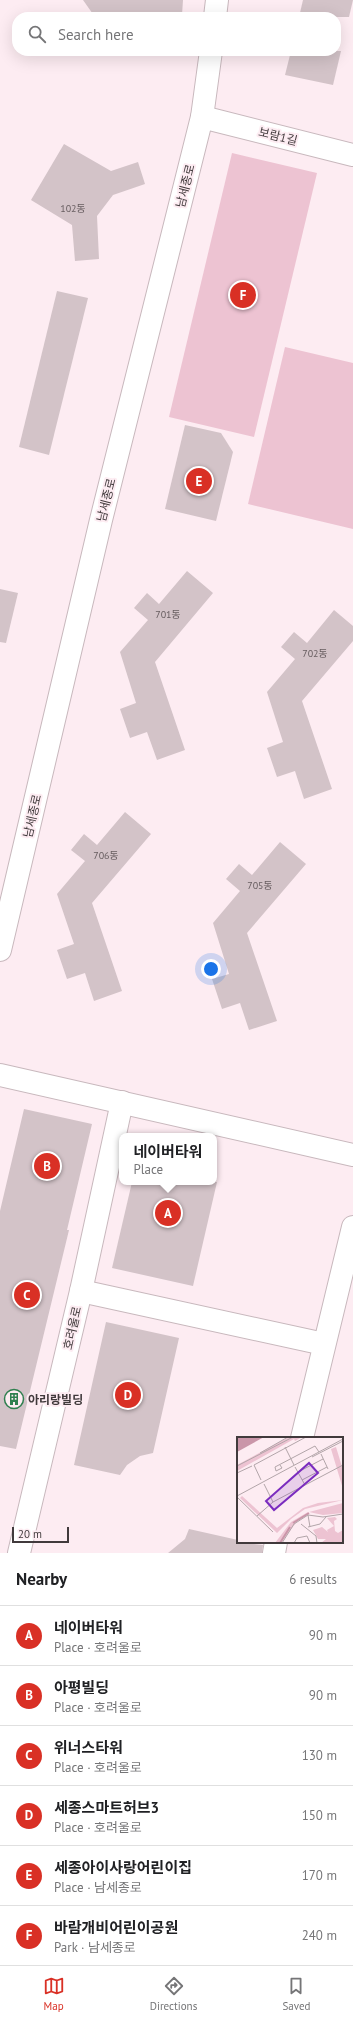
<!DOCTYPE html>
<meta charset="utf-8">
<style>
:root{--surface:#fff;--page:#f2f2f2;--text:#202124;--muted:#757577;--line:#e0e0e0;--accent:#d93025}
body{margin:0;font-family:"PT Sans","Noto Sans KR",sans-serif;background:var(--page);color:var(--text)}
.scale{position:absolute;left:12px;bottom:10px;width:57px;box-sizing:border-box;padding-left:4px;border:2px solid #413a3c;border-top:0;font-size:11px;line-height:14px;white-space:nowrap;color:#413a3c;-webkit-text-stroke:3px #fdecf2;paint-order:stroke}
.you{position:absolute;left:211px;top:969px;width:14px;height:14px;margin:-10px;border:3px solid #fff;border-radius:50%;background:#1a73e8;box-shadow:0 0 0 6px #1a73e833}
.badge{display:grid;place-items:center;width:26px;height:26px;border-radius:50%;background:var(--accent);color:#fff;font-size:13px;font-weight:700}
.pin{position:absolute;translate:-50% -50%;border:2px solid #fff;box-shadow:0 1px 4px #0006}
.popup{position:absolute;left:119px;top:1133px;width:98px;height:52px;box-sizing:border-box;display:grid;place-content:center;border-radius:8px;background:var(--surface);filter:drop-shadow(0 1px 3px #0005);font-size:13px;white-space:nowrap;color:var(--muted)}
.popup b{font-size:15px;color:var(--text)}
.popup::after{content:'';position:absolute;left:50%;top:100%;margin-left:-8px;border:8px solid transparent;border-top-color:var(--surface)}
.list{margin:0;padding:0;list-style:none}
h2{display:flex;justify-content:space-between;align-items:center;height:52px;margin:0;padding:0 16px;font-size:17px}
h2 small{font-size:13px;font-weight:400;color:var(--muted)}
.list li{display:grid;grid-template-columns:26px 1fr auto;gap:12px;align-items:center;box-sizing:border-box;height:60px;padding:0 16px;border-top:1px solid var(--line)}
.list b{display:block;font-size:15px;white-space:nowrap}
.list p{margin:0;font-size:13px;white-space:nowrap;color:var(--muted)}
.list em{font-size:13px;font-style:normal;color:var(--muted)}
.icon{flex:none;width:22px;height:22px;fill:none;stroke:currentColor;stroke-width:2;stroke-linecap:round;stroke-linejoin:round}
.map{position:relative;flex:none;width:353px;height:1553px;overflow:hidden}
.search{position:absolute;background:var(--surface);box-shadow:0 4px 16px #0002;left:12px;right:12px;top:12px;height:44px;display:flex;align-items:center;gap:10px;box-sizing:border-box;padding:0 14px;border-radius:16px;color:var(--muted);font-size:15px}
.sheet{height:412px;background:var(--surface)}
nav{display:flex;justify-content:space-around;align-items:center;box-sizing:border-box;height:56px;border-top:1px solid var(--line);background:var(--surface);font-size:11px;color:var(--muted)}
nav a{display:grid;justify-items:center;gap:2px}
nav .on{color:var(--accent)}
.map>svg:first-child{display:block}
.green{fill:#edc3d2}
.building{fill:#d3c3c8}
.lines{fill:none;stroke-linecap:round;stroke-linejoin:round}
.minor-casing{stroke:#c8b8bd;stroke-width:24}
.tertiary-casing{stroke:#c8b8bd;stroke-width:24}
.minor{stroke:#fff;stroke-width:22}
.tertiary{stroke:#fff;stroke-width:22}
.labels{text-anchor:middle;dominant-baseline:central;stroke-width:4;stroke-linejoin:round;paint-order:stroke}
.number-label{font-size:10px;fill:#665c5f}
.street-label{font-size:12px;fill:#413a3c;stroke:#fdecf2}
.poi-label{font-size:12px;font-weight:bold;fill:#413a3c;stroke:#fdecf2;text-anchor:start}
.inset-river{fill:none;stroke:#ca96a9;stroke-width:2}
.inset-road{fill:none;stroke:#b2a5a9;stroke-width:1}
.view{fill:#7b2cbf;fill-opacity:0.15;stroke:#7b2cbf;stroke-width:2}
.inset-edge{fill:none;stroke:#413a3c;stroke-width:2}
</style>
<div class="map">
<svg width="353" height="1553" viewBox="0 0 353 1553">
<rect width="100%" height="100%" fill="#fdecf2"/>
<!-- green -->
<g class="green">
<path d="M 232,153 L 317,173 L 254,437 L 169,417 Z"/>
<path d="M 285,347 L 353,363 L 353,529 L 248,504 Z"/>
</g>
<!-- building -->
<g class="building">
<path d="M 83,0 L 183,0 L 182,15 L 147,12 L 138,17 L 95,17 Z"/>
<path d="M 303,0 L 353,0 L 349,17 L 299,17 Z"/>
<path d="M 291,51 L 341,51 L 333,85 L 285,75 Z"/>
<path d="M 64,144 L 111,171 L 138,162 L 145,184 L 113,195 L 97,216 L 99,259 L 75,261 L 72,225 L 31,200 Z"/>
<path d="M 57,291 L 88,298 L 49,455 L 19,447 Z"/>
<path d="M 185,425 L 221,433 L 233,452 L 216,521 L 165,509 Z"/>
<path d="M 187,571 L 213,593 L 155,662 L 185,750 L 157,760 L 147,732 L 130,738 L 120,709 L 136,703 L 120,652 L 148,620 L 134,608 L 147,593 L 159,604 Z"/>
<path d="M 0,589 L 18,593 L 6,643 L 0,642 Z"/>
<path d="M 334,610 L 353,626 L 353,641 L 302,701 L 332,789 L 304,799 L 295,771 L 277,777 L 267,748 L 283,742 L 267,692 L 295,659 L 281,647 L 294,632 L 307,643 Z"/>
<path d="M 125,812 L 151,834 L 92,903 L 122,991 L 94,1001 L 85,973 L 67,979 L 57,950 L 74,944 L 57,894 L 85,861 L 71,850 L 84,834 L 97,845 Z"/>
<path d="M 280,842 L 306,864 L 247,933 L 277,1021 L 249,1030 L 240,1003 L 222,1009 L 212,979 L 229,974 L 213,923 L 240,891 L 226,879 L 239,864 L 252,875 Z"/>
<path d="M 24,1109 L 92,1124 L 67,1230 L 69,1230 L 16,1449 L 0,1446 L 0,1211 Z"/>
<path d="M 132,1182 L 217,1182 L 193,1286 L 112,1268 Z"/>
<path d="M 106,1322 L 179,1338 L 153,1453 L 140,1456 L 127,1465 L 120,1475 L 74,1465 Z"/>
<path d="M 189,1529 L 238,1540 L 238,1542 L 263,1545 L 262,1553 L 168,1553 L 185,1539 Z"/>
</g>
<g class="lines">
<!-- minor casing -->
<g class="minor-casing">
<g id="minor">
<path d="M 202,117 L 353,155"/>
<path d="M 0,1075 L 353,1155"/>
<path d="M 81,1291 L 324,1344"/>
<path d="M 302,1438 L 353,1227"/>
<path d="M 19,1553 L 81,1291 L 122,1102"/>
<path d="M 274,1553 L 276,1542"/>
</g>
</g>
<!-- tertiary casing -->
<g class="tertiary-casing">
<g id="tertiary">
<path d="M 215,17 L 217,0"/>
<path d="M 0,950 L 101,520 L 202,117 L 211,51"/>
</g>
</g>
<!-- minor -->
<use href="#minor" class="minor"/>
<!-- tertiary -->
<use href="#tertiary" class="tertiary"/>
</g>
<!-- icons -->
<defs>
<g id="building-ring" transform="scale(1)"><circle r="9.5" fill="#fdecf2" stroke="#2f7f4f" stroke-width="1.5"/><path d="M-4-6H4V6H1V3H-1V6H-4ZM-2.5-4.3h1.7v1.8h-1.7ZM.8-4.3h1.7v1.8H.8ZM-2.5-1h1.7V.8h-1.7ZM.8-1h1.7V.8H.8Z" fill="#2f7f4f"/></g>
</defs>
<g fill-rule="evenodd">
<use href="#building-ring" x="14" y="1399"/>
</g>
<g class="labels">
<!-- number labels -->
<g class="number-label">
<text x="73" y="208">102동</text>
<text x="168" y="614">701동</text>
<text x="315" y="653">702동</text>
<text x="106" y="855">706동</text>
<text x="260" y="885">705동</text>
</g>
<!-- street labels -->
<g class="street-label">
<text transform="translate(278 136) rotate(14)">보람1길</text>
<text transform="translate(185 186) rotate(-76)">남세종로</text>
<text transform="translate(106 500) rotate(-76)">남세종로</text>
<text transform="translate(32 816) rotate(-77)">남세종로</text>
<text transform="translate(72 1328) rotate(-77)">호려울로</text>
</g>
<!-- poi labels -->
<g class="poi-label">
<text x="28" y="1399">아리랑빌딩</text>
</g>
</g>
<!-- overview -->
<g transform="translate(237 1437)">
<rect width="106" height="106" fill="#fdecf2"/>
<path d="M 52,0 L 65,0 L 58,4 L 57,2 L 0,34 L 0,28 ZM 99,10 L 106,33 L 106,52 L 94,12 ZM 5,59 L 40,91 L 66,71 L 81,66 L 106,63 L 68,72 L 54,82 L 40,96 L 3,61 ZM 106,66 L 106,76 L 86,78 L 72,75 ZM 71,75 L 72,77 L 61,83 L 44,106 L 38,106 L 54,85 Z" fill="#edc3d2"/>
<path d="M 98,80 L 100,82 L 97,84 L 98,94 L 101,96 L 106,93 L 106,106 L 84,106 L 89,102 L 81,102 L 76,93 L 85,90 L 91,95 L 90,93 L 97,89 L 90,81 Z" fill="#edc3d2"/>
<path d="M 0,0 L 27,0 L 0,15 Z" fill="#ca96a9"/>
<path class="inset-river" d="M 56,86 L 72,76M 43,106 L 53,90"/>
<path class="inset-road" d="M 48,10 L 57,28M 23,16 L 51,0M 84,17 L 91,32M 75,20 L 106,4M 17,28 L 69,0M 17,28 L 24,43M 0,29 L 56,0M 38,30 L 78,9 L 82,15M 38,30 L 39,34 L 45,31 L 43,28M 58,30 L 68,48M 61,35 L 86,22M 0,36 L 15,29M 65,43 L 90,30M 27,47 L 36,65M 0,59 L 106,2M 0,60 L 36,95M 71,78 L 73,90M 20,79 L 36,65 L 106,28M 64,87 L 79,99 L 80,106M 71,90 L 83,87 L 89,80M 45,106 L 57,87 L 71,78 L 86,80 L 106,77M 57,106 L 60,101 L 70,99 L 73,106"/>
<path class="view" d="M 72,26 L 81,36 L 37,73 L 29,64 Z"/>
<rect width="106" height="106" class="inset-edge"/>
</g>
</svg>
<div class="scale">20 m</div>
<div class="you"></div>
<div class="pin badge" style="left:168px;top:1213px">A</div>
<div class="popup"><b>네이버타워</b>Place</div>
<div class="pin badge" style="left:47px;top:1166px">B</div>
<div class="pin badge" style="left:27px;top:1295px">C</div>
<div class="pin badge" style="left:128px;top:1395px">D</div>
<div class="pin badge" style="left:199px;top:481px">E</div>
<div class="pin badge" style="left:243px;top:295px">F</div>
<div class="search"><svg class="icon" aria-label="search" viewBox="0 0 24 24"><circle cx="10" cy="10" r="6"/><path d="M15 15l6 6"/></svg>Search here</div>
</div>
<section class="sheet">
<h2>Nearby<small>6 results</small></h2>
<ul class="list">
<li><span class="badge">A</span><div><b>네이버타워</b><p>Place · 호려울로</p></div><em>90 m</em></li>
<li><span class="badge">B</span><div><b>아평빌딩</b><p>Place · 호려울로</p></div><em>90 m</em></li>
<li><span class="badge">C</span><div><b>위너스타워</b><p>Place · 호려울로</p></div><em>130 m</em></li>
<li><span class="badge">D</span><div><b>세종스마트허브3</b><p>Place · 호려울로</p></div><em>150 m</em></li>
<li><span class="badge">E</span><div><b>세종아이사랑어린이집</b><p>Place · 남세종로</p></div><em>170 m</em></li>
<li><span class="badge">F</span><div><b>바람개비어린이공원</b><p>Park · 남세종로</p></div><em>240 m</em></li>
</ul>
</section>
<nav>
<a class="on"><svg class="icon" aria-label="map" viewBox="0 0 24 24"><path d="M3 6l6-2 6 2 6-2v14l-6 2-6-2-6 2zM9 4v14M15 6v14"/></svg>Map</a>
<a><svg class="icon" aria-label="directions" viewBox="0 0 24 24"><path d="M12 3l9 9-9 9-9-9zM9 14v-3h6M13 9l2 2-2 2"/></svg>Directions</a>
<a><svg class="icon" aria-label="saved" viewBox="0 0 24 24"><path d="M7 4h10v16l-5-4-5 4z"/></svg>Saved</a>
</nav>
